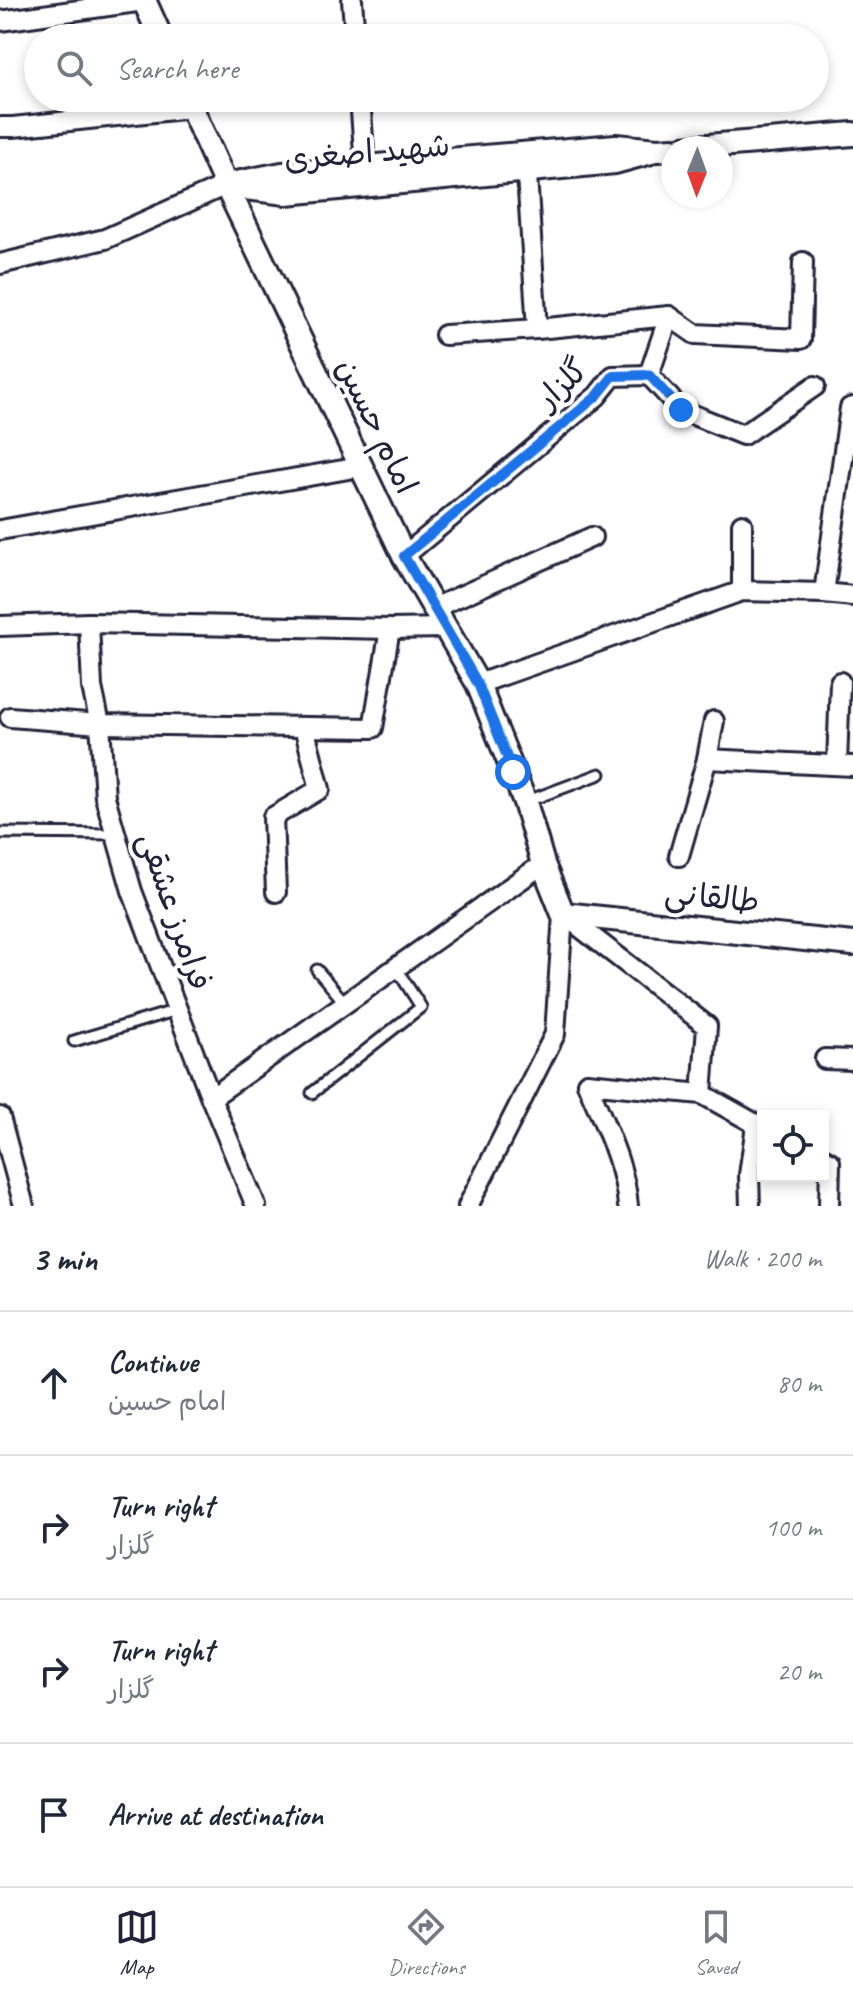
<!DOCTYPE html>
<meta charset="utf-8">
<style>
:root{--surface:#fff;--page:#f6f6f7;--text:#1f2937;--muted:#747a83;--line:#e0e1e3;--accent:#22223b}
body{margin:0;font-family:Caveat,"Playpen Sans Arabic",sans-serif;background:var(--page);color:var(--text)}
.controls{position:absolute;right:24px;bottom:24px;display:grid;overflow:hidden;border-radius:0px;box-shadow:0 4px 12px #0003}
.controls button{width:72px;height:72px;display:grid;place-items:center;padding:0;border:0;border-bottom:2px solid var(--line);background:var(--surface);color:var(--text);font:40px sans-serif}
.compass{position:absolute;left:661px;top:136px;width:72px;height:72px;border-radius:50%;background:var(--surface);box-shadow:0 4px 12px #0003;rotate:181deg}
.stop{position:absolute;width:24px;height:24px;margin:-18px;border:6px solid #1a73e8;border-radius:50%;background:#fff}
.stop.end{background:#1a73e8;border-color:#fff;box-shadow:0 2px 8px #0008}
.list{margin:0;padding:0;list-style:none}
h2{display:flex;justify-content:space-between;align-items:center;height:104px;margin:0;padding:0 32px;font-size:34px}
h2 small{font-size:26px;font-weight:400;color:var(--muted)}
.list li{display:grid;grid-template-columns:52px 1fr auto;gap:24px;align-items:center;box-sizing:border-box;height:144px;padding:0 32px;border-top:2px solid var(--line)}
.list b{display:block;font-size:30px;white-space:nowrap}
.list p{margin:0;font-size:26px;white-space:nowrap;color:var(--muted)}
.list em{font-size:26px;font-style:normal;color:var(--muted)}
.icon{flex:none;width:44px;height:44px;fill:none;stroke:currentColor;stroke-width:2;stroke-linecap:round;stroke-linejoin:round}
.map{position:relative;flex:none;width:853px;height:1206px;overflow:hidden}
.search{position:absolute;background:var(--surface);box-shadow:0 4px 12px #0003;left:24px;right:24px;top:24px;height:88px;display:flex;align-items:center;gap:20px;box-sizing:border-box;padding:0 28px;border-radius:44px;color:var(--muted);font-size:30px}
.sheet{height:680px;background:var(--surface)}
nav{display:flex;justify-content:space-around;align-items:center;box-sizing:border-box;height:112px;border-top:2px solid var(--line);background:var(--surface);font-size:22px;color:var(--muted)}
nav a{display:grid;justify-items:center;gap:4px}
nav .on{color:var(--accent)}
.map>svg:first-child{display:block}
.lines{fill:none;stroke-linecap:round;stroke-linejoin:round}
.service-casing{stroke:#22223b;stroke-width:15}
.minor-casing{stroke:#22223b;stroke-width:24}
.tertiary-casing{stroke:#22223b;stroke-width:28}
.service{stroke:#fff;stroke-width:9}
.minor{stroke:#fff;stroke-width:18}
.tertiary{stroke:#fff;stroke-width:22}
.route{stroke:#1a73e8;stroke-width:10}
.labels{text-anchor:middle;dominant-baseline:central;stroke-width:8;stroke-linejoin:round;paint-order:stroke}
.street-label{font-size:32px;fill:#22223b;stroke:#fff}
</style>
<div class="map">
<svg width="853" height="1206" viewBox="0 0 853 1206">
<rect width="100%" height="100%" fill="#fff"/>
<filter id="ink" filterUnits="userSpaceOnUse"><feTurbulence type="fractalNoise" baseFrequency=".0125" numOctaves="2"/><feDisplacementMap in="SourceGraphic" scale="16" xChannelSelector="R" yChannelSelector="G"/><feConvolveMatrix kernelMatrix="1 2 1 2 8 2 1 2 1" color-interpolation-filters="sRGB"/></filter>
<g filter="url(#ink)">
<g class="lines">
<!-- service casing -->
<g class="service-casing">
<g id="service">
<path d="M 525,802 L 600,774"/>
<path d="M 0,833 L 115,834"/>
<path d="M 317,970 L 346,1004"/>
<path d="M 74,1041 L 177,1010"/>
<path d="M 312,1093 L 421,1007 L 396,968"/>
</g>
</g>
<!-- minor casing -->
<g class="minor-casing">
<g id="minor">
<path d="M 352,0 L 355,38"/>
<path d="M 0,21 L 144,1"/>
<path d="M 360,98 L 366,179"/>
<path d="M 0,127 L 13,127 L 192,108"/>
<path d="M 526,160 L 537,329"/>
<path d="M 0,264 L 105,239 L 226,185"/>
<path d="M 445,335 L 537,329 L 669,316 L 695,334 L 801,339 L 803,262"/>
<path d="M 649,375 L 669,316"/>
<path d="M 0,530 L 360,467"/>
<path d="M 404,556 L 597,396 L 613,376 L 649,375 L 681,410 L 743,435 L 815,386"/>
<path d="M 742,591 L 742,524"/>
<path d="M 824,593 L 850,408 L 853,407"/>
<path d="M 434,608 L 592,537"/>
<path d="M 89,623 L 92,687 L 100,724 L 105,797 L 132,891 L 211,1098 L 256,1206"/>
<path d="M 0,626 L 89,623 L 390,629 L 445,628"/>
<path d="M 478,684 L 742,591 L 824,593 L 853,596"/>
<path d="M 10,717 L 100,724 L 373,728 L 390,629"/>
<path d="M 707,759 L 853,766"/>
<path d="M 837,764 L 840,682"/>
<path d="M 679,856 L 707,759 L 714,721"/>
<path d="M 276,892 L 273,817 L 320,789 L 304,727"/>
<path d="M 563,914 L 707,1026 L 702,1094"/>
<path d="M 825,1059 L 853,1060"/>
<path d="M 211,1098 L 543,864"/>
<path d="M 0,1117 L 24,1206"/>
<path d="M 823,1158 L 830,1162 L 829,1206"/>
<path d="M 468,1206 L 555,1034 L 563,914"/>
<path d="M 628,1206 C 625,1164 603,1122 587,1083 L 702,1094 L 763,1128"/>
<path d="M 750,1206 L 749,1175 L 756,1125"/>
</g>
</g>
<!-- tertiary casing -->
<g class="tertiary-casing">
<g id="tertiary">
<path d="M 144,0 L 161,38"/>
<path d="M 187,98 L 226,185 L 404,556 L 478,684 L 525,802 L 543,864 L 563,914 L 853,944"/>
<path d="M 683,148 L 853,134"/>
<path d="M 226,185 L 282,174 L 616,146 L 657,150 L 673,149"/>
<path d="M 245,188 L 286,193 L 615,162 L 648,153"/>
</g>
</g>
<!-- service -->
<use href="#service" class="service"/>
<!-- minor -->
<use href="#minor" class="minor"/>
<!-- tertiary -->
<use href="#tertiary" class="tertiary"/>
</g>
</g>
<g class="lines" filter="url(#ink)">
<!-- route -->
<path class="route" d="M 513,772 L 478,684 L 404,556 L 597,396 L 613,376 L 649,375 L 681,410"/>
</g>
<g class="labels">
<!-- street labels -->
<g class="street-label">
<text transform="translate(367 152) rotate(-5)">شهید اصغری</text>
<text transform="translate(562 384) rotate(-43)">گلزار</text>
<text transform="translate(377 426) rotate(64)">امام حسین</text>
<text transform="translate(712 897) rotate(6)">طالقانی</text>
<text transform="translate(175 911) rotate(71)">فرامرز عشقی</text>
</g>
</g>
</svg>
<div class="controls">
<button><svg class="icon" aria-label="locate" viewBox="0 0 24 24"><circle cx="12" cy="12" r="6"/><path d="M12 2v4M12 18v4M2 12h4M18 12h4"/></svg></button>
</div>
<svg class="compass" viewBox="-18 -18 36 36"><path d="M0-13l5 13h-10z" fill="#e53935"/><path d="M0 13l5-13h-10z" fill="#747a83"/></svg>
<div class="stop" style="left:513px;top:772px"></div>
<div class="stop end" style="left:681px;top:410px"></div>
<div class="search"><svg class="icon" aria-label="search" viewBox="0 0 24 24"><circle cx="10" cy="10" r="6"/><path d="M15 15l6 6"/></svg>Search here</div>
</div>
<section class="sheet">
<h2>3 min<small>Walk · 200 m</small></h2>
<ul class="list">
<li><svg class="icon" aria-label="ahead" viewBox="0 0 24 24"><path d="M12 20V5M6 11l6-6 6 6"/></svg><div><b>Continue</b><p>امام حسین</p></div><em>80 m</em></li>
<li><svg class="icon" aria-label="right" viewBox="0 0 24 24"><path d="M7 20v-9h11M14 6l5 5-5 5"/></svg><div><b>Turn right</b><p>گلزار</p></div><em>100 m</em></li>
<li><svg class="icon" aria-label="right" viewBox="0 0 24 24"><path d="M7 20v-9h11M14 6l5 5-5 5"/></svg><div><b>Turn right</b><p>گلزار</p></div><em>20 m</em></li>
<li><svg class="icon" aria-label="arrive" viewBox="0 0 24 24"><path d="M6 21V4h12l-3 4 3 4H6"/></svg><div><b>Arrive at destination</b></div></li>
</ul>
</section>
<nav>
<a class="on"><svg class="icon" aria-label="map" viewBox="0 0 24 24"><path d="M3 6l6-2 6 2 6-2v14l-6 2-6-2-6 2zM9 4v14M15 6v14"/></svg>Map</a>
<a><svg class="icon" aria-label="directions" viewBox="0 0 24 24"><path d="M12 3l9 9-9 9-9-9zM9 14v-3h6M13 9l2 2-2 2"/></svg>Directions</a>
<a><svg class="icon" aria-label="saved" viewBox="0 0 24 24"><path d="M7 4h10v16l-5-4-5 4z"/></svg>Saved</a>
</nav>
